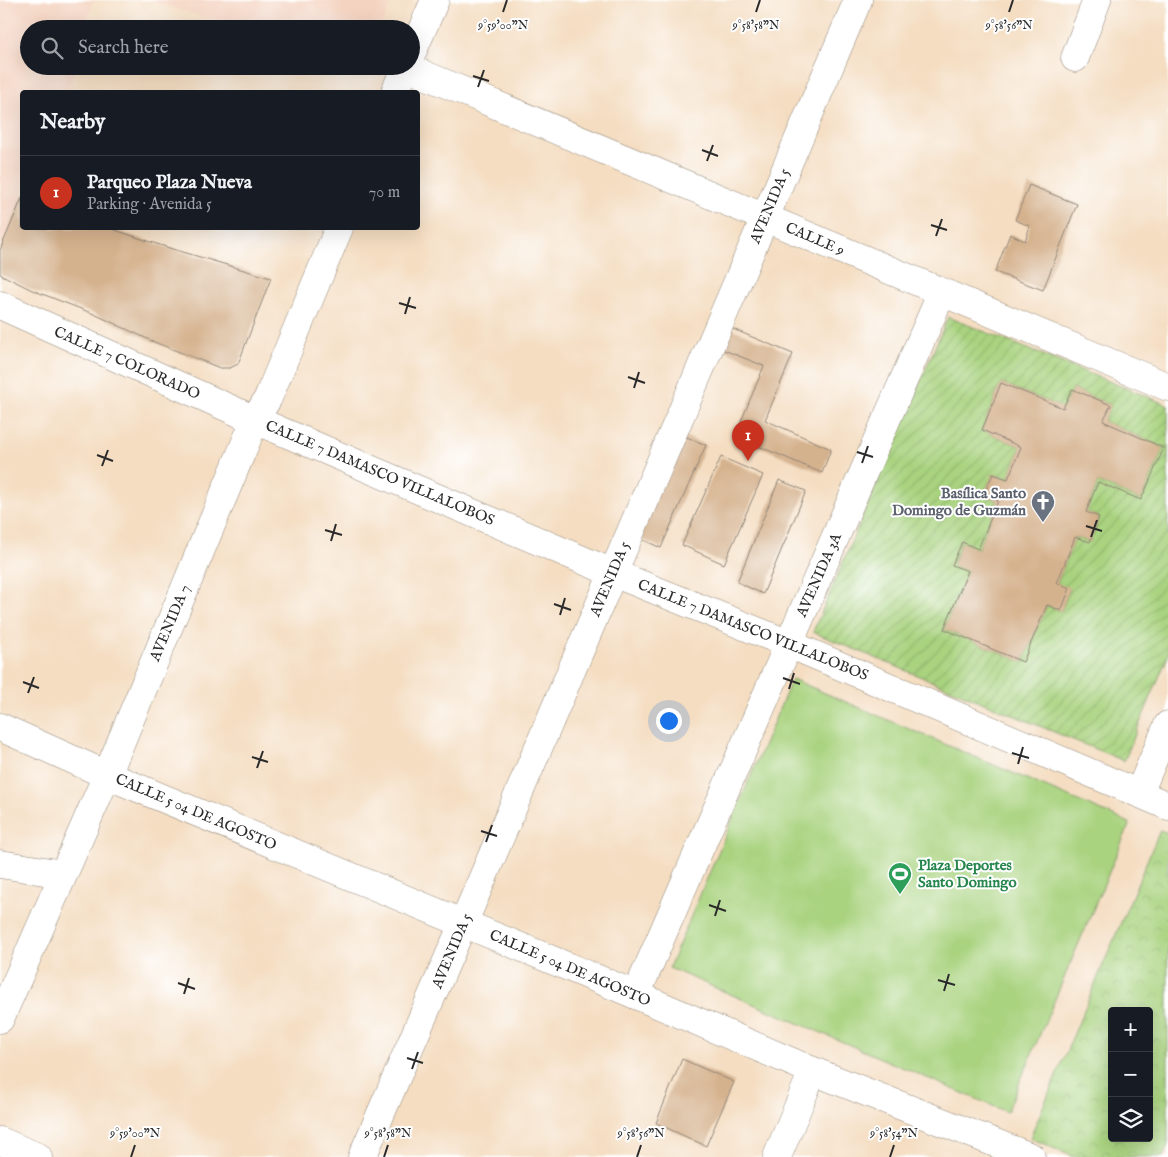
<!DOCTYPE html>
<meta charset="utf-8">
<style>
:root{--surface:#171b24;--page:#20242c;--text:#f1f3f6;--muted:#9ea1a6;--line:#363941;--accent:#c8321e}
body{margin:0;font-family:"IM FELL English",serif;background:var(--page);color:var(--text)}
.controls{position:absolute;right:15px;bottom:15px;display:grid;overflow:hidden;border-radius:5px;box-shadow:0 5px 20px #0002}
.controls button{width:45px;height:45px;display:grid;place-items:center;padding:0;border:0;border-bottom:1px solid var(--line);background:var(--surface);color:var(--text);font:25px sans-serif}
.you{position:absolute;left:668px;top:720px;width:18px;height:18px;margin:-12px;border:4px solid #fff;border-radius:50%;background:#1a73e8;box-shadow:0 0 0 8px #1a73e833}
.badge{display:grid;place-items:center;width:32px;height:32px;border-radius:50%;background:var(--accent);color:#fff;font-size:16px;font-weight:700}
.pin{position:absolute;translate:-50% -41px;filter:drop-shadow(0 1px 2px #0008)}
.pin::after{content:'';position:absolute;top:26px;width:18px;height:15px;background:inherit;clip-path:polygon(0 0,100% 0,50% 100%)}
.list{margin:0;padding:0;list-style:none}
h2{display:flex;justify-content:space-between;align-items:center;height:65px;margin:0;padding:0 20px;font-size:21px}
h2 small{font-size:16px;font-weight:400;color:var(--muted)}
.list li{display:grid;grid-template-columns:32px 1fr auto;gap:15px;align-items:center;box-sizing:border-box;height:75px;padding:0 20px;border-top:1px solid var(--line)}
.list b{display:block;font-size:19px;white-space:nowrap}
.list p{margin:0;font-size:16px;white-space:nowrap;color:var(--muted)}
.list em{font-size:16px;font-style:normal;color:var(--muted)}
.icon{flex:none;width:28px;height:28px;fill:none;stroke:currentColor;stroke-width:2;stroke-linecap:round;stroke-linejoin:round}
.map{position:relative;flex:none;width:1168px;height:1157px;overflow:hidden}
.search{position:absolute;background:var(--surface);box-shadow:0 5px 20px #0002;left:20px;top:20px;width:400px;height:55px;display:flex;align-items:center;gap:12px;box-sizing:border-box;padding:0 18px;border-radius:28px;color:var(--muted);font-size:19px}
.panel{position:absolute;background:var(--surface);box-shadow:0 5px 20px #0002;left:20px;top:90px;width:400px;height:140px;border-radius:5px}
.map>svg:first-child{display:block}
.built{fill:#f4d3c0}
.grass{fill:#a9d37f;stroke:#6a7f55}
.park{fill:url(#park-crowns);stroke:#6a7f55;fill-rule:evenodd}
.garden{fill:url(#garden-furrows);stroke:#6a7f55;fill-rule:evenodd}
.building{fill:#d5b28e}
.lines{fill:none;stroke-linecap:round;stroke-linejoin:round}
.minor-casing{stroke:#908476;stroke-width:29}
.minor{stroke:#fff;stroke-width:28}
.ticks{fill:none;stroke:#2b2b2b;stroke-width:2}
.labels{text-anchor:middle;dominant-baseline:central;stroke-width:4;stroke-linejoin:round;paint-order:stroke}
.street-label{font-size:15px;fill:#2b2b2b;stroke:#fff}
.worship-label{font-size:15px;font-weight:bold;fill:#5b616d;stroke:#fff;text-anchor:end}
.leisure-label{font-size:15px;font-weight:bold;fill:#27864d;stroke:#fff;text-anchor:start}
.ticks-label{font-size:12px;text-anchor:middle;fill:#2b2b2b;stroke:#fff;stroke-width:4;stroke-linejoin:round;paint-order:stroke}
</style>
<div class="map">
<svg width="1168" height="1157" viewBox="0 0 1168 1157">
<defs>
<pattern id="park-crowns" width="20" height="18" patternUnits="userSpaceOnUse" patternTransform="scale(1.25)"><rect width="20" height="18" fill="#a9d37f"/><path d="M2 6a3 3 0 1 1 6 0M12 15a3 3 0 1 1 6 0" fill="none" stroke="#92b56e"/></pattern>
<pattern id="garden-furrows" width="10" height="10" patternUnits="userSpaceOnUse" patternTransform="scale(1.25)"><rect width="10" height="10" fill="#a9d37f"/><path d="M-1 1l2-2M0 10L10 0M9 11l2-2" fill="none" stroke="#92b56e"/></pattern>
</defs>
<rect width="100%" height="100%" fill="#fff"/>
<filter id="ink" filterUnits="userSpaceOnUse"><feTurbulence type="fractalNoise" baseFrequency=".02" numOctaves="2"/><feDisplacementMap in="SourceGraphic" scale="10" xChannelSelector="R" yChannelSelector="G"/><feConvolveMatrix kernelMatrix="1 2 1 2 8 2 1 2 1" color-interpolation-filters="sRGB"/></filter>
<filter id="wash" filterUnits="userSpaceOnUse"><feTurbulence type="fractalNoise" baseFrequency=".0096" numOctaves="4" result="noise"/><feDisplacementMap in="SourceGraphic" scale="20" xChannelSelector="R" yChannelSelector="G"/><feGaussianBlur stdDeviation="1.12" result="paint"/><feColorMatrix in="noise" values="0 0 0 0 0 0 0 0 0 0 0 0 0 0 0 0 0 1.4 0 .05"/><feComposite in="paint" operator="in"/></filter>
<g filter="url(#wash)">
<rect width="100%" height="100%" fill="#f4ddc1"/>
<!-- built -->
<g class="built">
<path d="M 0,0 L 93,0 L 85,29 L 29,29 L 29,66 L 75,66 L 68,92 L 22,92 L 22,198 L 0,250 Z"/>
<path d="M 148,0 L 392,0 L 380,29 L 241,29 Z"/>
</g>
<!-- grass -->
<path class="grass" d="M 792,679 L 1130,823 L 1007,1112 L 669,968 Z"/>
<!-- park -->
<path class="park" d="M 1160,830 L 1168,833 L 1168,1145 L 1163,1157 L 1074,1157 L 1030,1138 ZM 1112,1011 L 1149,1011 L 1149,1138 L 1112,1138 Z"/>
<!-- garden -->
<path class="garden" d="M 948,317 L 1168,405 L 1168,656 L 1124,761 L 813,632 ZM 1001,383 L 1063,408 L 1072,389 L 1111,405 L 1103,421 L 1164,448 L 1141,500 L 1098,482 L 1086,512 L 1099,517 L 1090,542 L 1075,537 L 1057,583 L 1070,589 L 1061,611 L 1047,605 L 1023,662 L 944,629 L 968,571 L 952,565 L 961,542 L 978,549 L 998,501 L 984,494 L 993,474 L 1008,479 L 1021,447 L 982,430 Z"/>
<g id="blocks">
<!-- building -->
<g class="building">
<path d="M 1029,185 L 1077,204 L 1043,290 L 995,272 L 1010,234 L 1025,241 L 1030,226 L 1015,220 Z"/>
<path d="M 22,198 L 22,228 L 109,228 L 166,247 L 271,278 L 238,364 L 230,368 L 220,368 L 154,342 L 94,314 L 32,290 L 0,274 L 0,250 Z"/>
<path d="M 728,327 L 793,354 L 765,420 L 831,449 L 822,473 L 735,436 L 764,366 L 719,348 Z"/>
<path d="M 1001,383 L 1063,408 L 1072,389 L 1111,405 L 1103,421 L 1164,448 L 1141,500 L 1098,482 L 1086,512 L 1099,517 L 1090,542 L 1075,537 L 1057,583 L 1070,588 L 1061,611 L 1047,605 L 1023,662 L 944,629 L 968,571 L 952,565 L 962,542 L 978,549 L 998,501 L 984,494 L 993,474 L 1008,479 L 1021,447 L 982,430 Z"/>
<path d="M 682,435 L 706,445 L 661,548 L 637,537 Z"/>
<path d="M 721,457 L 763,475 L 724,564 L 682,545 Z"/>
<path d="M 779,480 L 806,491 L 763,594 L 737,582 Z"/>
<path d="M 682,1059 L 734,1082 L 706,1146 L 656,1123 Z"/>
</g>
</g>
</g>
<g filter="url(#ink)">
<use href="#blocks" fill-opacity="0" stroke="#908476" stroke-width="1"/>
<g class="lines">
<!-- minor casing -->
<g class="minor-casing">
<g id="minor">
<path d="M 411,55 L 435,0"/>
<path d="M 1075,58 L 1097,0"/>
<path d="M 406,67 L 1168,387"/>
<path d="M 395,92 L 406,66"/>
<path d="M 0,305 L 255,420 L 613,573 L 789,644 L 1168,806"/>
<path d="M 0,727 L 107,775 L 636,995 L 813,1071 L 1031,1157"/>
<path d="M 1139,793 L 1168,725"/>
<path d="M 0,864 L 63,874"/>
<path d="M 636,995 L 942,292"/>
<path d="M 0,1019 L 107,775 L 255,420 L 268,398 L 339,228"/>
<path d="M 0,1141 L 38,1157"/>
<path d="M 362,1157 L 463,924 L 858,0"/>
<path d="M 777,1157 L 813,1071"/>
</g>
</g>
<!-- minor -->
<use href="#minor" class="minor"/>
</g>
</g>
<!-- ticks -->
<path class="ticks" d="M 503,12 L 507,0M 756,12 L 760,0M 1009,12 L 1013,0M 473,76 L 489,81M 478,87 L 484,70M 702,150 L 718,156M 707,161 L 713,145M 931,225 L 947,230M 936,236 L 942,219M 399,303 L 416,308M 405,314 L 410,297M 628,377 L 645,383M 634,388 L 639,372M 857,452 L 873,457M 97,455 L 113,461M 862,463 L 868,446M 102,466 L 108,450M 1086,526 L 1102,531M 325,530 L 342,535M 1091,537 L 1097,520M 331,541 L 336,524M 554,604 L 571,610M 560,615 L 565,598M 783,678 L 800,684M 23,682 L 39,688M 789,689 L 794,673M 28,693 L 34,677M 1012,753 L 1029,758M 252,757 L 268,762M 1018,764 L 1023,747M 257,768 L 263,751M 481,831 L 497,836M 486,842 L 492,825M 709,905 L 726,911M 715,916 L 720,900M 938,980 L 955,985M 178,983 L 195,989M 944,991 L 949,974M 184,994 L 189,978M 407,1058 L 423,1063M 412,1069 L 418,1052M 131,1157 L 135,1145M 384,1157 L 388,1145M 637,1157 L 641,1145M 890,1157 L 894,1145"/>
<!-- icons -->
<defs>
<g id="church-pin" transform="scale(1.25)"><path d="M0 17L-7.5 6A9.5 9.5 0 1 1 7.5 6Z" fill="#6b7280" stroke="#fff"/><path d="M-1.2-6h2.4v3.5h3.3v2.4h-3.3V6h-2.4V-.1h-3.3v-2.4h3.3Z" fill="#fff"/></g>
<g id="stadium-pin" transform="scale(1.25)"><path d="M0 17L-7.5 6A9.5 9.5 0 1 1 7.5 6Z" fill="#2e9e5b" stroke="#fff"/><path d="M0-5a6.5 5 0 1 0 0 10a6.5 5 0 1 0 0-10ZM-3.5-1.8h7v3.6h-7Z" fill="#fff"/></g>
</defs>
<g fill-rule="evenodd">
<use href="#church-pin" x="1043" y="502"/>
<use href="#stadium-pin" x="900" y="874"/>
</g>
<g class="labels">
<!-- street labels -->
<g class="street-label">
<text transform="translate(770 206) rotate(-67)">AVENIDA 5</text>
<text transform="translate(815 239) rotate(23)">CALLE 9</text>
<text transform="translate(127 363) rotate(24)">CALLE 7 COLORADO</text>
<text transform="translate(380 473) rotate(23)">CALLE 7 DAMASCO VILLALOBOS</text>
<text transform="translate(819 575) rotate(-66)">AVENIDA 3A</text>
<text transform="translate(610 579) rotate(-67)">AVENIDA 5</text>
<text transform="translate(170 623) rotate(-67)">AVENIDA 7</text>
<text transform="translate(753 630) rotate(22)">CALLE 7 DAMASCO VILLALOBOS</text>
<text transform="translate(196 812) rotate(23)">CALLE 5 04 DE AGOSTO</text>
<text transform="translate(452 951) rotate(-67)">AVENIDA 5</text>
<text transform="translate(570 968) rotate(23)">CALLE 5 04 DE AGOSTO</text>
</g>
<!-- worship labels -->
<g class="worship-label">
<text x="1026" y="493">Basílica Santo<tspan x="1026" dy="17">Domingo de Guzmán</tspan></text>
</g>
<!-- leisure labels -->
<g class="leisure-label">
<text x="918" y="865">Plaza Deportes<tspan x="918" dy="17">Santo Domingo</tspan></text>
</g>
</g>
<g class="ticks-label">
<text x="503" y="29">9°59'00"N</text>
<text x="756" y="29">9°58'58"N</text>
<text x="1009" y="29">9°58'56"N</text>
<text x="135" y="1137">9°59'00"N</text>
<text x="388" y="1137">9°58'58"N</text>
<text x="641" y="1137">9°58'56"N</text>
<text x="894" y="1137">9°58'54"N</text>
</g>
</svg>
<div class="controls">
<button>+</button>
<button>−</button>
<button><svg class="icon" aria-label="layers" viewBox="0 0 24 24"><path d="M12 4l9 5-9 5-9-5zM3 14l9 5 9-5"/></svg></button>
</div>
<div class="you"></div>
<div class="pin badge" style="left:748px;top:461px">1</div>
<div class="search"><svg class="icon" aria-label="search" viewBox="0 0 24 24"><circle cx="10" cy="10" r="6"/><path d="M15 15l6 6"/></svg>Search here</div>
<section class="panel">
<h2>Nearby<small></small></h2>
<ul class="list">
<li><span class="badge">1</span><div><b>Parqueo Plaza Nueva</b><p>Parking · Avenida 5</p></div><em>70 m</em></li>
</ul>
</section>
</div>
